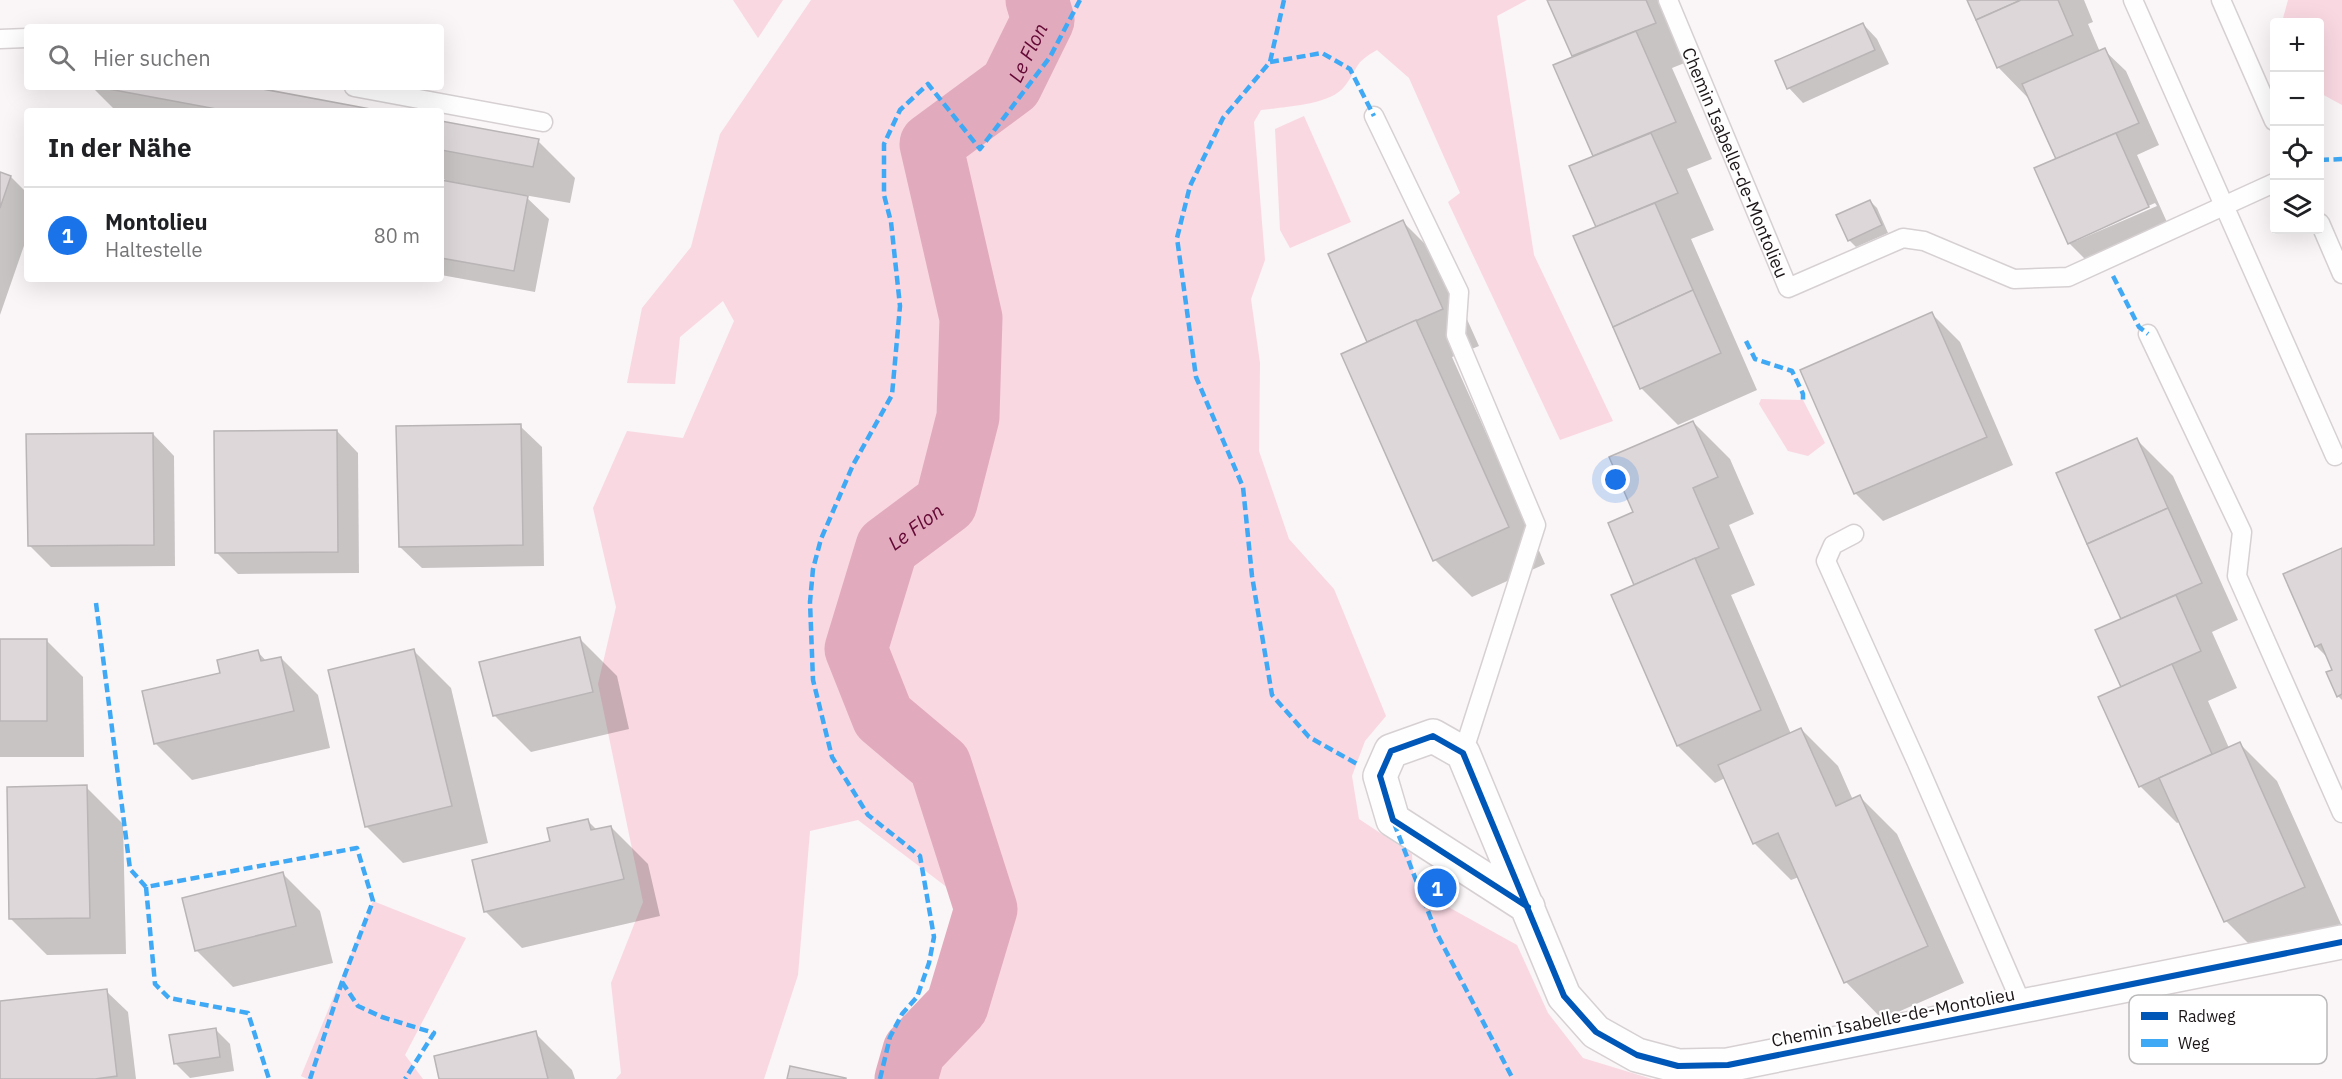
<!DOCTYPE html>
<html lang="de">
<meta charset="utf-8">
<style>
:root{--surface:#fff;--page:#f2f2f2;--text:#202124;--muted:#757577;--line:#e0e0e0;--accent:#1a73e8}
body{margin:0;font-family:"IBM Plex Sans",sans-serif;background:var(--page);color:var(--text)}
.controls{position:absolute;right:18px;top:18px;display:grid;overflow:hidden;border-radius:6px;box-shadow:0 6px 24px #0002}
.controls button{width:54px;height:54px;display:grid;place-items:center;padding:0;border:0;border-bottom:2px solid var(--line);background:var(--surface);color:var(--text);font:30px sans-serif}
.you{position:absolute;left:1616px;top:480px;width:21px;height:21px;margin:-15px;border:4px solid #fff;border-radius:50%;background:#1a73e8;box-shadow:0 0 0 9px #1a73e833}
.badge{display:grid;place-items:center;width:39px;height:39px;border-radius:50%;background:var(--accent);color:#fff;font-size:20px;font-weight:700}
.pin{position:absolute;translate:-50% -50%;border:3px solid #fff;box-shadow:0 2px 6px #0006}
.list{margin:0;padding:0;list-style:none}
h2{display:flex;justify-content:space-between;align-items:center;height:78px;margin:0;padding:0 24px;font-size:26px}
h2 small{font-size:20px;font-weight:400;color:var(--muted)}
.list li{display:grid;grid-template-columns:39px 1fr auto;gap:18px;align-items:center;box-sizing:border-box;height:96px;padding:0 24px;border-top:2px solid var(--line)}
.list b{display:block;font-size:22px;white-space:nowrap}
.list p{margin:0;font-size:20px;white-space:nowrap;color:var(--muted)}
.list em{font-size:20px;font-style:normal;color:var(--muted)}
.icon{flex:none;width:33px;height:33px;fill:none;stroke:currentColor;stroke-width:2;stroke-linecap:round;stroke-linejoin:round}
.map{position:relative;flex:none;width:2342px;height:1079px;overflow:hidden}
.search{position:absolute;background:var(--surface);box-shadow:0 6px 24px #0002;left:24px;top:24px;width:420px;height:66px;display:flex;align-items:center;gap:15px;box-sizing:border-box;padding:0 21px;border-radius:6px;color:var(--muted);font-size:22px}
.panel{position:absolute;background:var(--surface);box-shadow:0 6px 24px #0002;left:24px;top:108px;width:420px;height:174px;border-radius:6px}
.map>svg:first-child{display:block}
.green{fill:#f9d8e2}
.shadow{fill:#0003;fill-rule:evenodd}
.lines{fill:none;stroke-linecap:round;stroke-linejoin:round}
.river{stroke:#e1abbd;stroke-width:63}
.building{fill:#ddd7d9;stroke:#b9b4b5;stroke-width:1.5}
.lane-casing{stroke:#d6d0d2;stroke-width:21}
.street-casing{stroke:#d6d0d2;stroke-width:36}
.lane{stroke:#fefefe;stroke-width:18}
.street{stroke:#fefefe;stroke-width:33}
.quiet{stroke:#3fa9f5;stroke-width:4.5;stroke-dasharray:9 4.5;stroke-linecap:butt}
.cycleway-casing{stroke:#fff;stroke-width:10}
.cycleway{stroke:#0057b8;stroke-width:6}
.labels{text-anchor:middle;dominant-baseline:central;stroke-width:4.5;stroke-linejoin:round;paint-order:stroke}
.street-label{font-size:18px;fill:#1b1517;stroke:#fff}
.water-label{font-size:20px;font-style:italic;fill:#630734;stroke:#fff}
.key{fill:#fff;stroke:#bbb9b9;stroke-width:1.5}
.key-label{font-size:16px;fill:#1b1517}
</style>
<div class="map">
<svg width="2342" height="1079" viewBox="0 0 2342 1079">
<rect width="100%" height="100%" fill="#faf5f6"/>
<!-- green -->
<g class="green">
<path d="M 733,0 L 783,0 L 758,38 Z"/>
<path d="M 811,0 L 1527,0 L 1497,16 L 1534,255 L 1613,421 L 1560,440 L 1448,202 L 1460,193 L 1409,78 L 1377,50 C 1352,64 1360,67 1344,87 C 1330,105 1283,107 1261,110 L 1254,122 L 1265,260 L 1251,299 L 1260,363 L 1259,451 L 1289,539 L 1334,589 L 1386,716 L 1365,741 L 1352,776 L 1359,819 L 1412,854 L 1414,888 L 1517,945 L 1548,1013 L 1583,1058 L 1652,1079 L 928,1079 L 970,956 L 948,888 L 858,820 L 810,831 L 798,975 L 764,1079 L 616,1079 L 621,1073 L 611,983 L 643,902 L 598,684 L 616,607 L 593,508 L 627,431 L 683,438 L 734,321 L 723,301 L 680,337 L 675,384 L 627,383 L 642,308 L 691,247 L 720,134 Z"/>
<path d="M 2288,0 L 2342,0 L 2342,105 L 2320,93 L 2320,22 L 2282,22 Z"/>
<path d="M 1304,116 L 1351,222 L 1290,248 L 1280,230 L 1275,129 Z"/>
<path d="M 1761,399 L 1803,400 L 1825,443 L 1808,456 L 1788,451 L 1759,404 Z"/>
<path d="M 373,901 L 466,938 L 405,1055 L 423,1079 L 307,1079 L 301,1076 Z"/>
</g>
<!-- shadow -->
<g class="shadow">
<path d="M 1549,0 L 1666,0 L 1692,60 L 1672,68 L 1712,159 L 1687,169 L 1714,230 L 1691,239 L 1757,390 L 1678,425 L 1641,388 L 1598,228 L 1595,157 L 1555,66 L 1574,58 Z"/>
<path d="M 1969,0 L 2084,0 L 2093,22 L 2088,24 L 2100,52 L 2104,50 L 2126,71 L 2159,145 L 2137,155 L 2170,229 L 2090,264 L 2069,243 L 2058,160 L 2031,101 L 1998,67 ZM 2155,203 L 2157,206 L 2076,241 L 2076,238 Z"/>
<path d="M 1863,24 L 1877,39 L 1889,64 L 1803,103 L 1789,88 Z"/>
<path d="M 92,87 L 243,87 L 373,111 L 116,111 Z"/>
<path d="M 441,123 L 538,141 L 575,178 L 570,203 L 524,195 L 549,219 L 535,292 L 441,275 L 441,182 L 448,183 L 441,176 Z"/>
<path d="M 0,173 L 11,177 L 27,193 L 27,237 L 0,315 Z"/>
<path d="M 1870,201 L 1877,208 L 1888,233 L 1856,247 L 1849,240 Z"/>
<path d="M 1403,222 L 1440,259 L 1479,346 L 1452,357 L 1545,564 L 1472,597 L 1435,560 L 1369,343 L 1330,255 Z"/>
<path d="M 1932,314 L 1960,342 L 2013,465 L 1883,521 L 1856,494 L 1802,370 Z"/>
<path d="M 1693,422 L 1730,459 L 1754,514 L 1729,525 L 1755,585 L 1731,595 L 1791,734 L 1801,729 L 1838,766 L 1853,800 L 1860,797 L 1897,834 L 1964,983 L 1882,1019 L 1846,982 L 1799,877 L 1791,880 L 1754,843 L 1725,778 L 1715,783 L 1678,746 L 1613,595 L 1636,585 L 1635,513 Z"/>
<path d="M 520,426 L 542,447 L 544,566 L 422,568 L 400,547 Z"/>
<path d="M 337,431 L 358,453 L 359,573 L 238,574 L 216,552 Z"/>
<path d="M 153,434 L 174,456 L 175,566 L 51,567 L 29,545 Z"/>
<path d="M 2136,439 L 2173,476 L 2238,620 L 2212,632 L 2237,688 L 2208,701 L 2229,748 L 2240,744 L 2277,781 L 2341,924 L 2263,958 L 2226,921 L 2181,821 L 2177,823 L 2140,786 L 2122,687 L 2123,619 Z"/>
<path d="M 2342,550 L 2342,700 L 2338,696 L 2334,670 L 2329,659 L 2316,646 Z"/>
<path d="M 580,639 L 617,676 L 629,729 L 531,752 L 494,715 Z"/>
<path d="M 0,640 L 46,640 L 83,677 L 84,757 L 0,757 Z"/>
<path d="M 414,651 L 451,688 L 488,843 L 403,863 L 366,826 Z"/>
<path d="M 258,652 L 267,662 L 281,658 L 318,695 L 330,748 L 192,780 L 155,743 L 222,674 Z"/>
<path d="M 86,787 L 123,824 L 126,954 L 47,955 L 10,918 Z"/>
<path d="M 588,821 L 597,830 L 611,827 L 648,864 L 660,916 L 522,948 L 485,911 Z"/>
<path d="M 283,874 L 320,911 L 333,963 L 233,987 L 196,950 Z"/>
<path d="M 106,991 L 128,1012 L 136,1079 L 0,1079 L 0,1003 Z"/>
<path d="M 215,1029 L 230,1044 L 234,1071 L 190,1078 L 175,1063 Z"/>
<path d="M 535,1033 L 572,1070 L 575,1079 L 441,1079 Z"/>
</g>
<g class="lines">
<!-- river -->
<path class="river" id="s1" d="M 906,1079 L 914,1051 L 957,1006 L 986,909 L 940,765 L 883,717 L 856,649 L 887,547 L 946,503 L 968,417 L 971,318 L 931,144 L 1011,85 L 1043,20 L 1037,0"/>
</g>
<!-- building -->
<g class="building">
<path d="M 1547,0 L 1646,0 L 1656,23 L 1572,56 Z"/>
<path d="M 1967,0 L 2021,0 L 1976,20 Z"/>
<path d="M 2021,0 L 2058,0 L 2073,35 L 1997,68 L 1976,20 Z"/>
<path d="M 1863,23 L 1875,50 L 1787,89 L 1775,61 Z"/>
<path d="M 1636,31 L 1676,122 L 1593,156 L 1553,65 Z"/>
<path d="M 2105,48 L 2139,123 L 2056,159 L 2022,84 Z"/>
<path d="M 98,87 L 252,87 L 381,111 L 227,111 Z"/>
<path d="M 441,121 L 539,139 L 533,167 L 441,150 Z"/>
<path d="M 1651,133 L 1678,193 L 1596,227 L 1569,166 Z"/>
<path d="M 2116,133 L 2149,207 L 2068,244 L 2034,168 Z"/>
<path d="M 0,172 L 11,176 L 0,208 Z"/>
<path d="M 441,180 L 528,196 L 514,271 L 441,258 Z"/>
<path d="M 1870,200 L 1882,225 L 1848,241 L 1836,215 Z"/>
<path d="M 1655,203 L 1693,290 L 1613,327 L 1573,236 Z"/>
<path d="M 1403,220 L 1443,309 L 1367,342 L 1328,254 Z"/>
<path d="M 1693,290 L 1721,353 L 1640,389 L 1613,327 Z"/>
<path d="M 1932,312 L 1987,437 L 1854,494 L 1800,370 Z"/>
<path d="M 1416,320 L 1509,527 L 1433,561 L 1341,354 Z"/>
<path d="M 1693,421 L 1718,477 L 1693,488 L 1719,548 L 1634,585 L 1608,523 L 1633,512 L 1609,457 Z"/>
<path d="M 521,424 L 523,545 L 399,547 L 396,426 Z"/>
<path d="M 337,430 L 338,552 L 215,553 L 214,431 Z"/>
<path d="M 153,433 L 154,545 L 28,546 L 26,434 Z"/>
<path d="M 2137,438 L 2168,508 L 2087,544 L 2056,473 Z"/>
<path d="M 2168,508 L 2202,583 L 2121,619 L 2087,544 Z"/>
<path d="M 2342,548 L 2342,694 L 2337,697 L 2326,672 L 2332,670 L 2321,644 L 2315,647 L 2283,574 Z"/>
<path d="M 1695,558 L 1761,710 L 1677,746 L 1611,595 Z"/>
<path d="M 2176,595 L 2201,651 L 2121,687 L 2095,630 Z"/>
<path d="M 580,637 L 593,692 L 493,716 L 479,662 Z"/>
<rect x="0" y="639" width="47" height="82"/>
<path d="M 414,649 L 452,806 L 365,827 L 328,670 Z"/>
<path d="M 258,650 L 261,661 L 281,657 L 294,711 L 154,744 L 142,691 L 220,673 L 217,660 Z"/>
<path d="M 2172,664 L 2212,754 L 2139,787 L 2098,697 Z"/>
<path d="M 1801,728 L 1836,806 L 1860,795 L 1928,946 L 1844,983 L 1778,833 L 1753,844 L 1718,765 Z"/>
<path d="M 2240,742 L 2305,887 L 2224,922 L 2159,778 Z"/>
<path d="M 87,785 L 90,918 L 9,919 L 7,787 Z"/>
<path d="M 588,819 L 591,830 L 611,826 L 624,879 L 484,912 L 472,860 L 550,841 L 547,828 Z"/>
<path d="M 283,872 L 296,926 L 195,951 L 182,898 Z"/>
<path d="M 107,989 L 117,1076 L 95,1079 L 0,1079 L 0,1001 Z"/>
<path d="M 216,1028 L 220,1057 L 174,1064 L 169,1035 Z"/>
<path d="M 536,1031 L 548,1079 L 439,1079 L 434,1056 Z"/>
<path d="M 790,1066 L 846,1078 L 846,1079 L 787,1079 Z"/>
</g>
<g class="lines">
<!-- lane casing -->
<g class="lane-casing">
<g id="lane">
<path id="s2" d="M 1668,0 L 1788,288 L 1903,238 L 1924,241 L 2014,279 L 2068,277 L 2274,183"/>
<path d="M 2133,0 L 2335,456"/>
<path d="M 2221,0 L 2274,121"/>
<path d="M 0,39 L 27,38"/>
<path d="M 354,87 L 543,122"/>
<path d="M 1374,116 L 1459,292 L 1456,335 L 1536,525 L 1463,753"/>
<path d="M 2320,223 L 2342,274"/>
<path d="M 2148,334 L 2242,532 L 2237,576 L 2342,813"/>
<path d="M 1854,534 L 1833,545 L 1826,561 L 1917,763 L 2023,1007"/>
</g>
</g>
<!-- street casing -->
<g class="street-casing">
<path id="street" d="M 1528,907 L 1393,820 L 1380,776 L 1391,751 L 1433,736 L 1463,753 L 1564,996 L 1596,1032 L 1637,1055 L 1678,1066 L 1728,1065 L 2342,942"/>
</g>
<!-- lane -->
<use href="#lane" class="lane"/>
<!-- street -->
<use href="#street" class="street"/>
<!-- quiet -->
<g class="quiet">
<path d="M 1284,0 L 1270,62 L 1223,118 L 1190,186 L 1177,238 L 1196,377 L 1243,487 L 1252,576 L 1272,695 L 1309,737 L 1359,765"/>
<path d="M 1270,62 L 1322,53 L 1350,69 L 1374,116"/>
<path d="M 2320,160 L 2342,159"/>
<path d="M 2113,276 L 2139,327 L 2148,334"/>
<path d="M 1746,341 L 1755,359 L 1792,371 L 1803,394 L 1803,400"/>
<path d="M 96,603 L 130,869 L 146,887 L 357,848 L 373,901 L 342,982 L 310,1079"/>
<path d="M 1394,823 L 1436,932 L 1513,1079"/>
<path d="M 146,887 L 155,984 L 169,998 L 248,1013 L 269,1079"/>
<path d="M 342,982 L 358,1006 L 382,1017 L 434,1033 L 405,1079"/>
<path d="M 880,1079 L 890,1037 L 902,1014 L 917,997 L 929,963 L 934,937 L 920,856 L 868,815 L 832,757 L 813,680 L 810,602 L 813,569 L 821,539 L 853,465 L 892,395 L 900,306 L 891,222 L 884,195 L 884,144 L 900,110 L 928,84 L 980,149 L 1050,57 L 1080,0"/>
</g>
<!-- cycleway casing -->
<g class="cycleway-casing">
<path id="cycleway" d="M 1528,907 L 1393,820 L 1380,776 L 1391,751 L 1433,736 L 1463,753 L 1564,996 L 1596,1032 L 1637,1055 L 1678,1066 L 1728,1065 L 2342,942"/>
</g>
<!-- cycleway -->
<use href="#cycleway" class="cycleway"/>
</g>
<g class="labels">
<!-- street labels -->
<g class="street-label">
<text stroke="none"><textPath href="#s2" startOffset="176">Chemin Isabelle-de-Montolieu</textPath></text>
<text transform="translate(1893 1017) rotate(-11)">Chemin Isabelle-de-Montolieu</text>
</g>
<!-- water labels -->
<g class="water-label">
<text stroke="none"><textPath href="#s1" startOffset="1174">Le Flon</textPath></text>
<text stroke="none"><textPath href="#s1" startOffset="633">Le Flon</textPath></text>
</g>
</g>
<!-- legend -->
<rect x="2129" y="995" width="198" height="69" rx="9" class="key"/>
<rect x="2141" y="1012" width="27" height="8" fill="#0057b8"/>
<rect x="2141" y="1039" width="27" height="8" fill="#3fa9f5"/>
<g class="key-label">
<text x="2178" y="1022">Radweg</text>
<text x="2178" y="1049">Weg</text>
</g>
</svg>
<div class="controls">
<button>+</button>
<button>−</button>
<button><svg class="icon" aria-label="locate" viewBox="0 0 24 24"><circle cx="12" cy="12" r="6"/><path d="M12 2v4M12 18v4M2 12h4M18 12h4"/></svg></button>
<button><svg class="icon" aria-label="layers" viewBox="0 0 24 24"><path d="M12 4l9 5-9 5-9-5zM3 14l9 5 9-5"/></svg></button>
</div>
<div class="you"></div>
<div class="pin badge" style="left:1437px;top:888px">1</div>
<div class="search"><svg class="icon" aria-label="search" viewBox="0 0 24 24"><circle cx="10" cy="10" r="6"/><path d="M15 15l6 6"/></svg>Hier suchen</div>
<section class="panel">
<h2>In der Nähe<small></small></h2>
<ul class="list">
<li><span class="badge">1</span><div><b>Montolieu</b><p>Haltestelle</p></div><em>80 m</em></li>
</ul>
</section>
</div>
